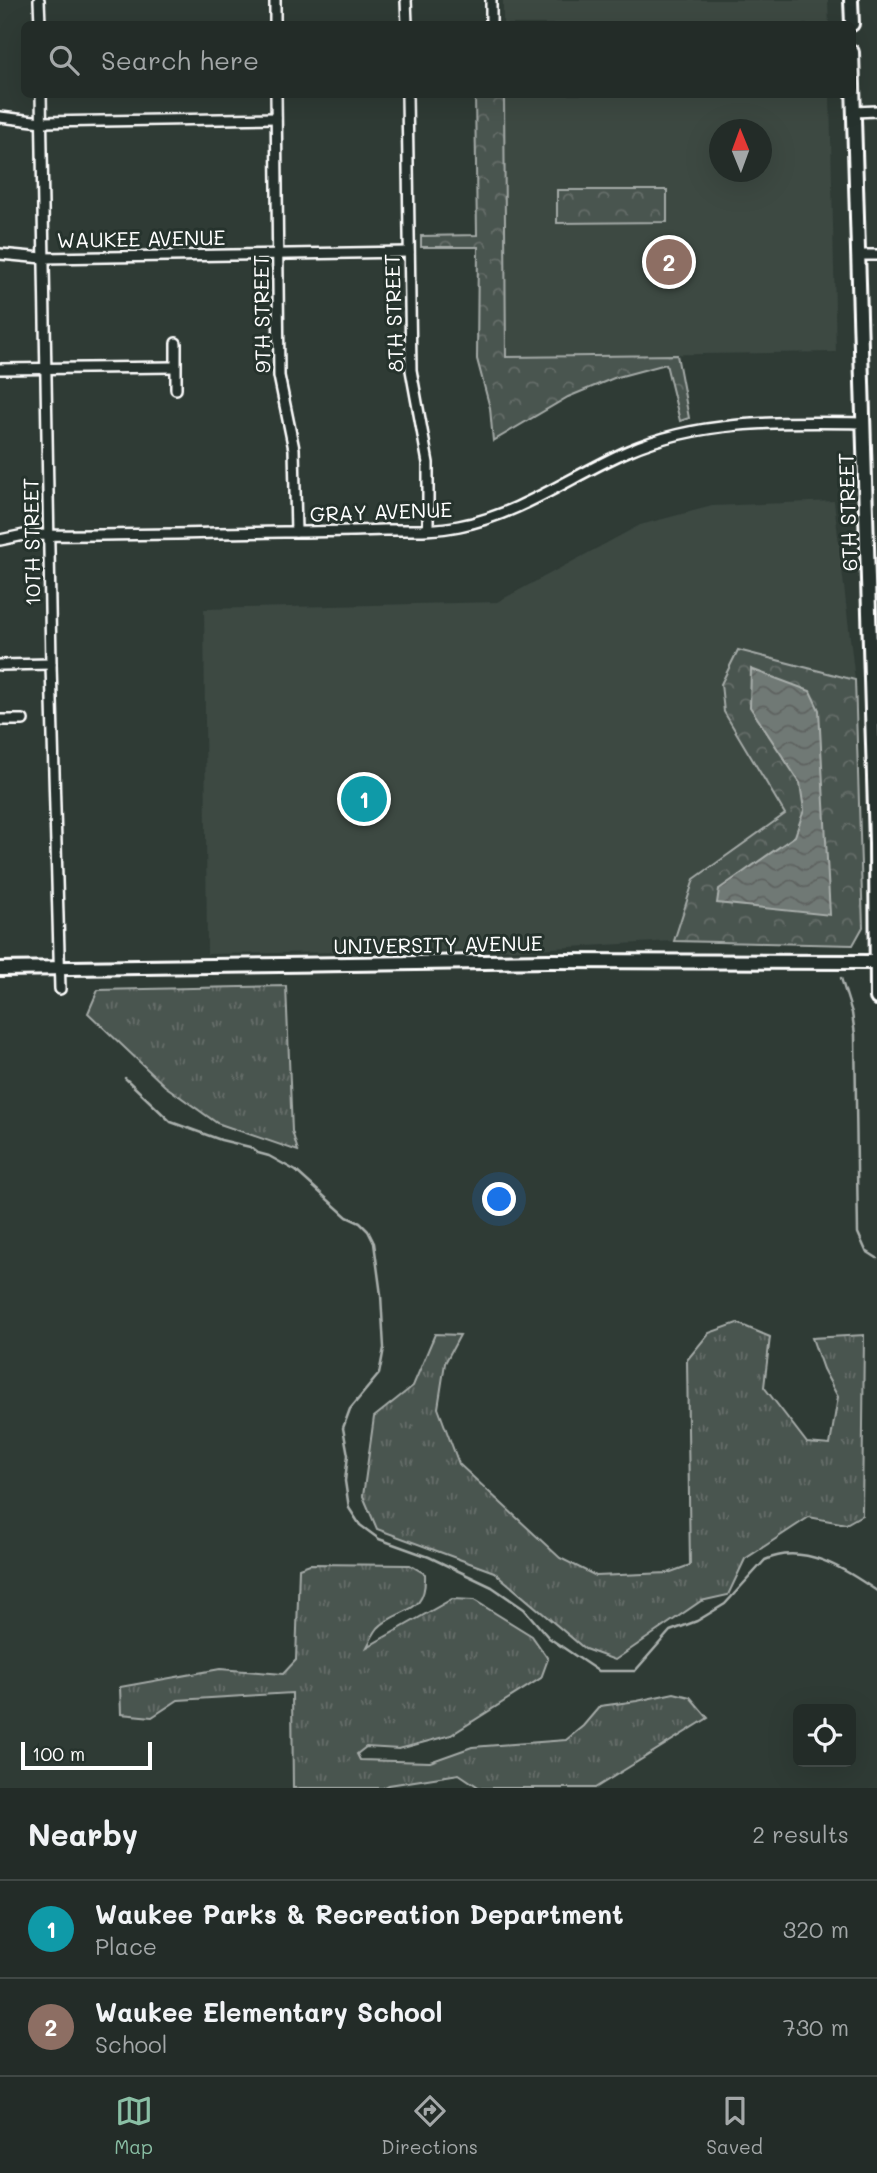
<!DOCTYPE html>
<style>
:root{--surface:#232c28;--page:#2b3430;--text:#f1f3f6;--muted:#a3a7a8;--line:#404845;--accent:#8abfa5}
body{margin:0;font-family:Mali,sans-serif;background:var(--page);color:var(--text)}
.controls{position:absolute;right:21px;bottom:21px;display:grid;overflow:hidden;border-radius:10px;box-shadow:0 7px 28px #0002}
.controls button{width:63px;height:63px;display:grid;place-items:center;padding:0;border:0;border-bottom:2px solid var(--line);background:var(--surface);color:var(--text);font:35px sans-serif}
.compass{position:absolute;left:709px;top:119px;width:63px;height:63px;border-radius:50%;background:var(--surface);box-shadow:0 7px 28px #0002;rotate:359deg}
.scale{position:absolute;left:21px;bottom:18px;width:131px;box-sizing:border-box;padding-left:7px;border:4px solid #fff;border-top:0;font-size:19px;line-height:24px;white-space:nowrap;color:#fff;-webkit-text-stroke:5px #26332d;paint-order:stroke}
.you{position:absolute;left:500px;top:1200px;width:24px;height:24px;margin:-18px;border:5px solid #fff;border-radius:50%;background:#1a73e8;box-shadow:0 0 0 10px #1a73e833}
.badge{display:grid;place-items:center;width:46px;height:46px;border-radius:50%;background:var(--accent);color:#fff;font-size:23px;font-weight:700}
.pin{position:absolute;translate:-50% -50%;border:4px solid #fff;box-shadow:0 2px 7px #0006}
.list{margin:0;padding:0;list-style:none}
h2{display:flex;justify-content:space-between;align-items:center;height:91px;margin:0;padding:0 28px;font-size:30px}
h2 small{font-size:23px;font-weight:400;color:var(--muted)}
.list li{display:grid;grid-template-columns:46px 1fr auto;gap:21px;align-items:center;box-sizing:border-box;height:98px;padding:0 28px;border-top:2px solid var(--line)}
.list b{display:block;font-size:26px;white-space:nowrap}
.list p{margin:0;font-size:23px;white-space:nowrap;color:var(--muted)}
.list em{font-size:23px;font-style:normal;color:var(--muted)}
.icon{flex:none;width:38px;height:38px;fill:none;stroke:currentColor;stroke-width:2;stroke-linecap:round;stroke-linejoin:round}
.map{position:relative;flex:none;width:877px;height:1788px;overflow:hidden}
.search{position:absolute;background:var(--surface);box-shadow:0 7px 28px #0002;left:21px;right:21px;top:21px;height:77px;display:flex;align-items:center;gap:18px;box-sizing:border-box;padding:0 24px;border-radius:10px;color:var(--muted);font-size:26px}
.sheet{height:287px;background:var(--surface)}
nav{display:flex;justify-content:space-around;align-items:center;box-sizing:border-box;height:98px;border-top:2px solid var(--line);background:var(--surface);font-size:19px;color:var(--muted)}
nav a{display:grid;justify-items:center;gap:4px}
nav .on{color:var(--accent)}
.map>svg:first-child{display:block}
.built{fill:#3c4842;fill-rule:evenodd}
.grass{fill:url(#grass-tufts);stroke:#a4aaa7;stroke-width:2}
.park{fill:url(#park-crowns);stroke:#a4aaa7;stroke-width:2}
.water{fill:url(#water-waves);stroke:#a9afac;stroke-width:2}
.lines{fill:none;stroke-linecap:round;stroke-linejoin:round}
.stream{stroke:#a9afac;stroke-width:2.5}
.street-casing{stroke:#fff;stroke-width:14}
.secondary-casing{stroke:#fff;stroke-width:18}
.street{stroke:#26332d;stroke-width:9}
.secondary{stroke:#26332d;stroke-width:12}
.labels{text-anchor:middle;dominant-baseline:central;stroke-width:6;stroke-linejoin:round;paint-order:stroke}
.street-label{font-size:21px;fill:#fff;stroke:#26332d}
</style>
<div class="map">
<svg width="877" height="1788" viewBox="0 0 877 1788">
<defs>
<pattern id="grass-tufts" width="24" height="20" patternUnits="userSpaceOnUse" patternTransform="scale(1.75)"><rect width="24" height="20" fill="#4a544f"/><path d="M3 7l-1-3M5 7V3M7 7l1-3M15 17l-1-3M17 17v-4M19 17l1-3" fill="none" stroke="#656e69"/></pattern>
<pattern id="park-crowns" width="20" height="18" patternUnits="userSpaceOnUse" patternTransform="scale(1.75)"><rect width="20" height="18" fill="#4a544f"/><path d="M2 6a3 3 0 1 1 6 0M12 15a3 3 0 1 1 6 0" fill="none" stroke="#656e69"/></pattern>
<pattern id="water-waves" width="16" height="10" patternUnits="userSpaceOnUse" patternTransform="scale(1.75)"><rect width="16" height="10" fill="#707975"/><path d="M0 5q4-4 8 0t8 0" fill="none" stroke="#5e6260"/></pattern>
</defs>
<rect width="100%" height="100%" fill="#2f3b35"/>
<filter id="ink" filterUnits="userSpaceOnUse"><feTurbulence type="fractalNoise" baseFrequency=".0143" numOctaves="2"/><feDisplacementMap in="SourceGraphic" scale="14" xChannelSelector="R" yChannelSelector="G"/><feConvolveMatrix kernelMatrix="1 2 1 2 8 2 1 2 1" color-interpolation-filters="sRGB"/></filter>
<g filter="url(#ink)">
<!-- built -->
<g class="built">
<path d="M 503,0 L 828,0 L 829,24 L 503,24 Z"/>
<path d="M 504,95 L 830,95 L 836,352 L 506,357 ZM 720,130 L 762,130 L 762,172 L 720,172 Z"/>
<path d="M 834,501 L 855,680 L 837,676 L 724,712 L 785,814 L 694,879 L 674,941 L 536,949 L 207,954 L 204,609 L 497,602 L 640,525 L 712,506 Z"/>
</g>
<!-- grass -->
<g class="grass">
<path d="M 286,986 L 292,1131 L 298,1151 L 217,1123 L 165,1086 L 88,1013 L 98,990 Z"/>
<path d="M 737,1323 L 770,1337 L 764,1387 L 807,1443 L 830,1445 L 838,1397 L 823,1369 L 812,1338 L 864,1335 L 862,1515 L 846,1524 L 809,1517 L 745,1559 L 728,1595 L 701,1601 L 615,1660 L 585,1649 L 494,1572 L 377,1529 L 363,1496 L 374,1417 L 413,1386 L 435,1334 L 460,1335 L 445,1363 L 438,1408 L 459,1464 L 560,1558 L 596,1576 L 668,1573 L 690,1565 L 687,1360 L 709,1333 Z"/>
<path d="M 310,1564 L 410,1565 L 425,1574 C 427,1617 399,1606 378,1628 C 374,1633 370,1641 367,1647 L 452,1599 L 474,1600 L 532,1636 L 548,1659 L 541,1678 L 451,1735 L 399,1749 L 366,1747 L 357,1754 L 360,1760 L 430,1762 L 472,1747 L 566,1740 L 583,1726 L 600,1706 L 637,1701 L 674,1693 L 690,1697 L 708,1718 L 595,1788 L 480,1788 L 459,1774 L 389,1785 L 383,1788 L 293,1788 L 292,1693 L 178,1700 L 152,1717 L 121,1714 L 120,1687 L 220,1669 L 283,1674 L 296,1660 L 299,1568 Z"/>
</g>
<!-- park -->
<g class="park">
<path d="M 475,95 L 504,95 L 506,357 L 677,355 L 689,418 L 680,421 L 666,364 L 614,378 L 568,397 L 493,441 L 490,408 L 477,359 L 478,247 L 421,247 L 421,236 L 477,235 Z"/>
<path d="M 557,190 L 667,190 L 667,222 L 557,223 Z"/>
<path d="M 738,650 L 855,680 L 863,927 L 853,945 L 674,941 L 694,879 L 785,814 L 724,712 L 721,684 Z"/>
</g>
<!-- water -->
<path class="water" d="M 751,669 L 810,691 L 819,710 L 830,915 L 717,903 L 719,889 L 795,836 L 804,810 L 800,783 L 750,707 Z"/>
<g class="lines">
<!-- stream -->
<g class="stream">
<path d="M 841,978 L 852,1013 L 855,1035 L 858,1233 L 866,1251 L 877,1258"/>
<path d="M 125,1078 L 171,1122 L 221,1140 L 250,1147 L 258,1153 L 269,1156 L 296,1171 L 347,1217 L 360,1223 L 368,1231 L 374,1243 L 381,1295 L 384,1348 L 381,1364 L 379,1374 L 350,1409 L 343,1428 L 348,1455 L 345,1481 L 349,1508 L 360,1525 L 379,1539 L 429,1557 L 492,1587 L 524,1609 L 549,1638 L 598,1671 L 635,1671 L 670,1631 L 697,1621 L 725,1604 L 765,1560 C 804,1542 844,1569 877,1591"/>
</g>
<!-- street casing -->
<g class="street-casing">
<g id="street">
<path d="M 39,0 L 40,24"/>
<path d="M 275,0 L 275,24"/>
<path d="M 406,0 L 407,24"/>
<path d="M 491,0 L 491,24"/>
<path d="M 41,94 L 51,664 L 60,989"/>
<path d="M 276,94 L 279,376 L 294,449 L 296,532"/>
<path d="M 407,94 L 411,370 L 428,463 L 428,529"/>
<path d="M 854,112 L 877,111"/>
<path d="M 0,117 L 42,122 L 276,118"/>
<path d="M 0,254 L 43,258 L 409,252"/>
<path d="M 859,255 L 877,255"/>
<path d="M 0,369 L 175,367"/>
<path d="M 176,389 L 176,343"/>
<path d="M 0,540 L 24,535 C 111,536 198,533 284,532 C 318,532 352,531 385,530 C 410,530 435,531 459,526 C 521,514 571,476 628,451 C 701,419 785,422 863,423"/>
<path d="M 0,665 L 51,664"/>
<path d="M 0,720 L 23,720"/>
</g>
</g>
<!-- secondary casing -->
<g class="secondary-casing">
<g id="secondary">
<path d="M 851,0 L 852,24"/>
<path d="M 852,52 L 876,843 L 877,998"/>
<path d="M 0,969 L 548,961 L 876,962"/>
</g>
</g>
<!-- street -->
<use href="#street" class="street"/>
<!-- secondary -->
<use href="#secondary" class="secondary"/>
</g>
</g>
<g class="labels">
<!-- street labels -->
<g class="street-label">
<text transform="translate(141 238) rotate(-1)">WAUKEE AVENUE</text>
<text transform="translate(393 313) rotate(-92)">8TH STREET</text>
<text transform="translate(261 314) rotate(-91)">9TH STREET</text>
<text transform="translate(381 511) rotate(-2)">GRAY AVENUE</text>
<text transform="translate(847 512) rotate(-92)">6TH STREET</text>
<text transform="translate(31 542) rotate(-91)">10TH STREET</text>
<text transform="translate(438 944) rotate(-1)">UNIVERSITY AVENUE</text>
</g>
</g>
</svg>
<div class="controls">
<button><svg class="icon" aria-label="locate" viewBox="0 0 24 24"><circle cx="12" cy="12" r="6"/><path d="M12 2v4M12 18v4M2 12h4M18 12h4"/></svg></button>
</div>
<svg class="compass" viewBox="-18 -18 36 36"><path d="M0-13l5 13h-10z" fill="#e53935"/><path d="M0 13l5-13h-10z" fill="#a3a7a8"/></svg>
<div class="scale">100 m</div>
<div class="you"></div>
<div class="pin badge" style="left:364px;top:799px;background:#0f9aa8">1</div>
<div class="pin badge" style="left:669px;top:262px;background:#8d6e63">2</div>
<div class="search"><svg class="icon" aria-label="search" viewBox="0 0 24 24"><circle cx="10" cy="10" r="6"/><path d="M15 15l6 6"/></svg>Search here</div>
</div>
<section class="sheet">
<h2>Nearby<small>2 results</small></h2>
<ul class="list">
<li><span class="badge" style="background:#0f9aa8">1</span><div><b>Waukee Parks &amp; Recreation Department</b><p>Place</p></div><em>320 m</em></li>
<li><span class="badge" style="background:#8d6e63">2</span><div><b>Waukee Elementary School</b><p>School</p></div><em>730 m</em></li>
</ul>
</section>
<nav>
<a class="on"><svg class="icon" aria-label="map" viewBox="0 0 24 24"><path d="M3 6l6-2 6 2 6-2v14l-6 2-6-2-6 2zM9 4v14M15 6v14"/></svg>Map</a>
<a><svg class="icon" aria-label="directions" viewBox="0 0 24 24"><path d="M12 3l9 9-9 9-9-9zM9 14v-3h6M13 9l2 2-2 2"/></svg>Directions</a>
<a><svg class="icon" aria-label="saved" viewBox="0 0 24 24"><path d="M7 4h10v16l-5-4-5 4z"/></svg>Saved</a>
</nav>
